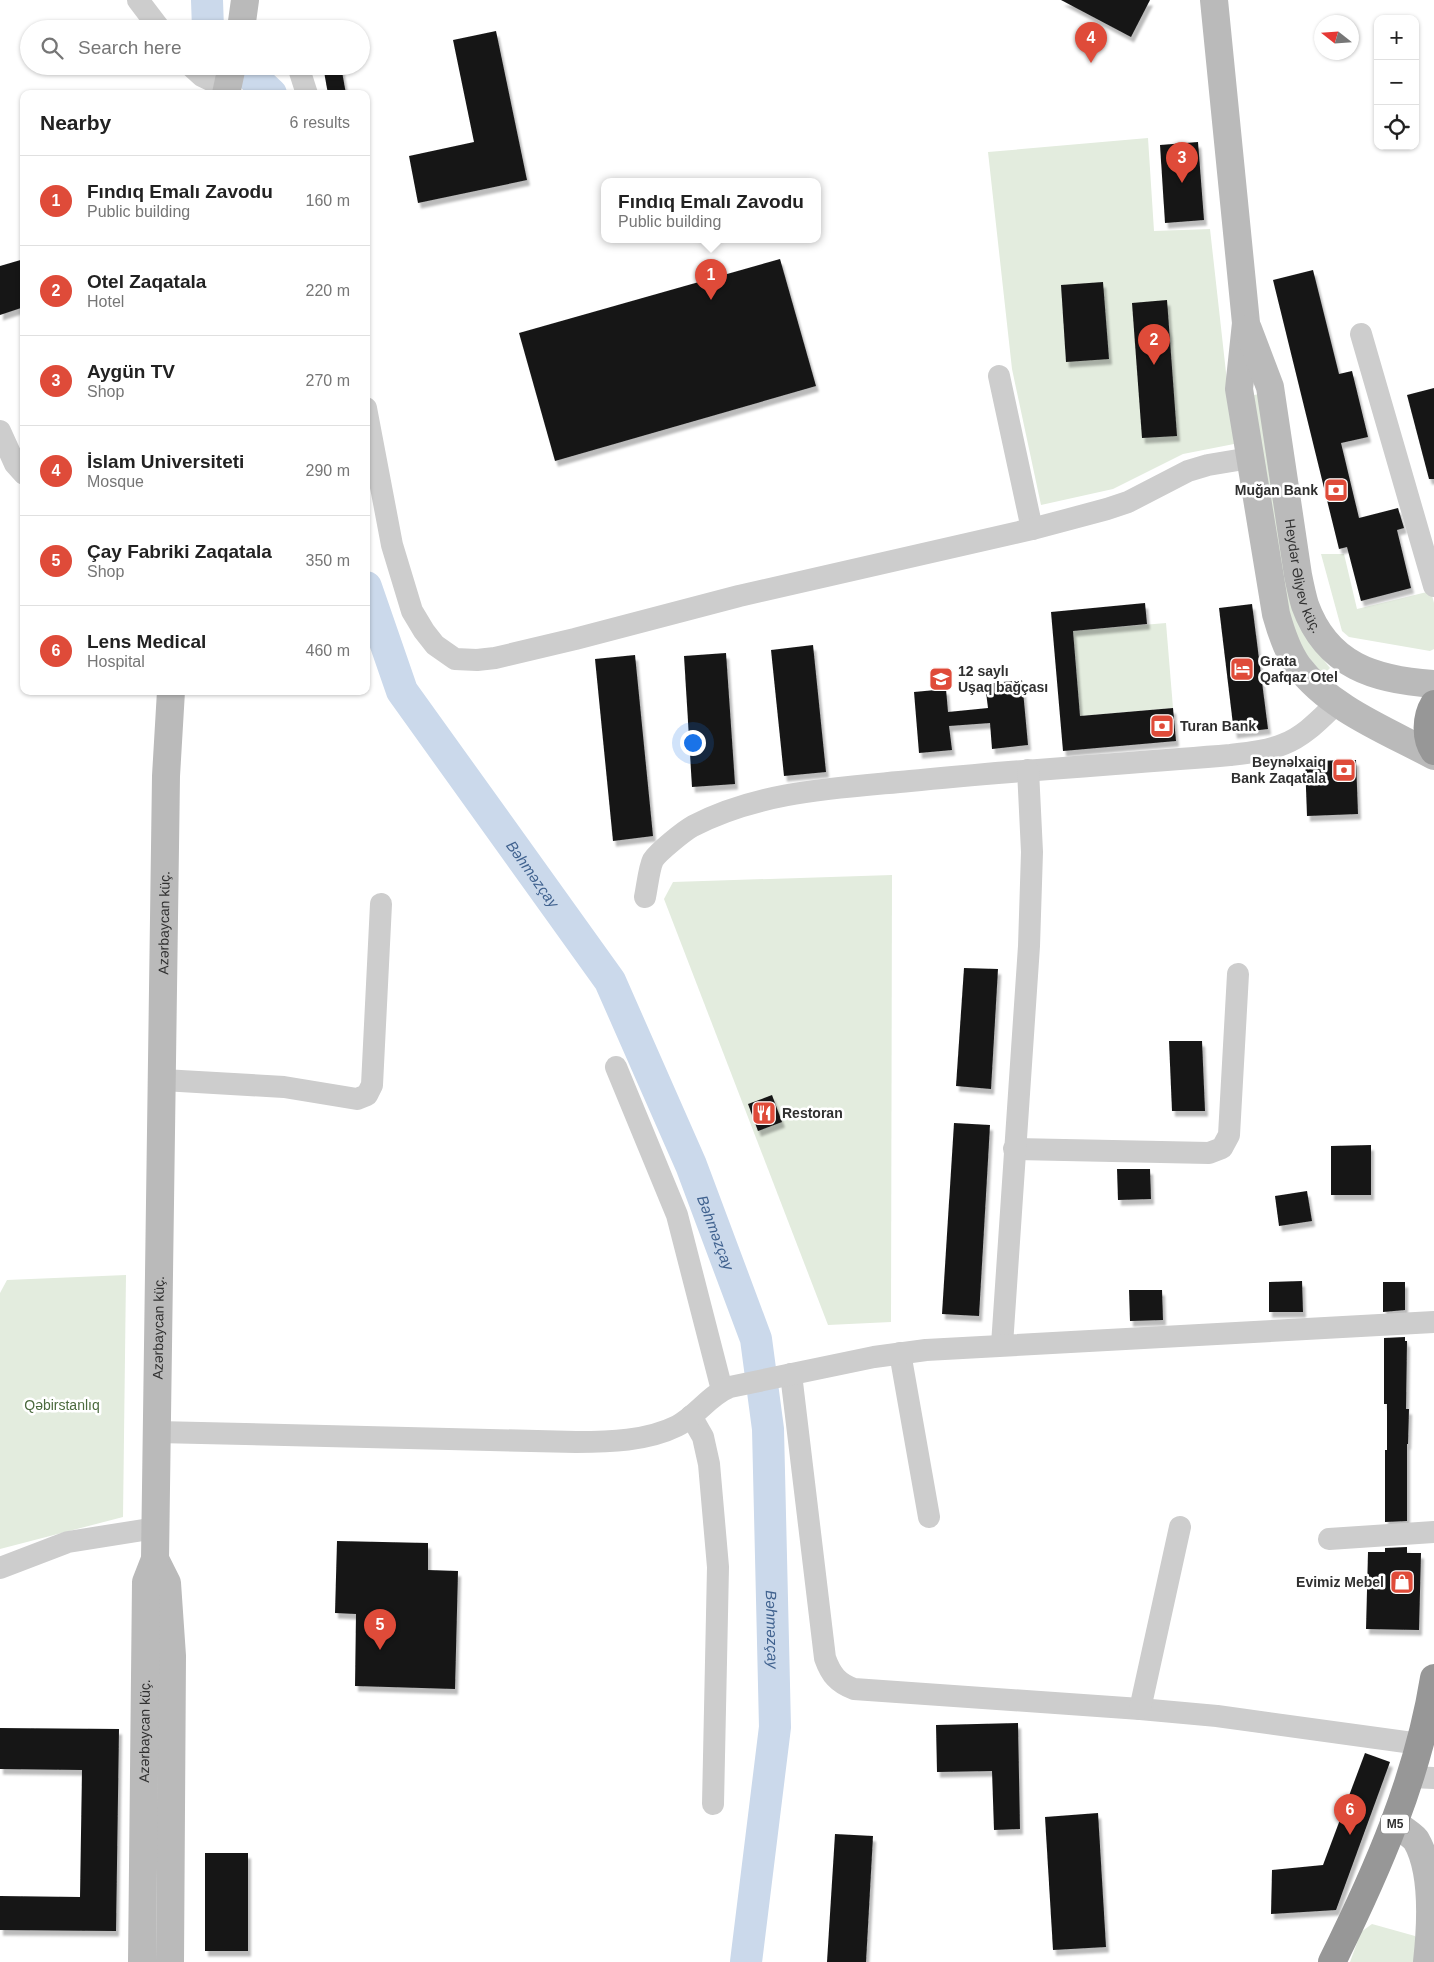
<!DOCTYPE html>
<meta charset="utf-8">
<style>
:root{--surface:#fff;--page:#f6f6f6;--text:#222;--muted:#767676;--line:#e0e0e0;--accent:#df4b39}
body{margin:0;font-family:Arial,sans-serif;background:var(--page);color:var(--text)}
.controls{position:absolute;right:15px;top:15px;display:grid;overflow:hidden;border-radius:10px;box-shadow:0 1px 4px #0004}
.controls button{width:45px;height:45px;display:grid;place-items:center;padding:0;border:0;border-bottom:1px solid var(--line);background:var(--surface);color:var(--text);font:25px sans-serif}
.compass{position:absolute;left:1314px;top:15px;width:45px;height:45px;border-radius:50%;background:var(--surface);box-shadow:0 1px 4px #0004;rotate:287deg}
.you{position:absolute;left:692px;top:742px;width:18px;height:18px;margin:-12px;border:4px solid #fff;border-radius:50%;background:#1a73e8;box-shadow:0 0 0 8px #1a73e833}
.badge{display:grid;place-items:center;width:32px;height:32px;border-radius:50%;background:var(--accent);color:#fff;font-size:16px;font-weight:700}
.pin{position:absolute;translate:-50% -41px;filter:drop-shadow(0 1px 2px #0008)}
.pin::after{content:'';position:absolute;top:26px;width:18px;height:15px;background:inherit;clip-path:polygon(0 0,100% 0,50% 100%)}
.popup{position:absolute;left:601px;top:178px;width:220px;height:65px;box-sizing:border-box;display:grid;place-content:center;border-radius:10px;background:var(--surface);filter:drop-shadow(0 1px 4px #0005);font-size:16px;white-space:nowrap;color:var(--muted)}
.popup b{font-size:19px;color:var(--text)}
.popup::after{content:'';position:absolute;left:50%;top:100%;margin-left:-10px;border:10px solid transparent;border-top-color:var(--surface)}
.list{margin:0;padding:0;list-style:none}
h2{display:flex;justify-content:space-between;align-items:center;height:65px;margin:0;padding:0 20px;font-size:21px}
h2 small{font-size:16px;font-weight:400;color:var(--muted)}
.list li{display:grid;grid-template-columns:32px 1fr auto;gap:15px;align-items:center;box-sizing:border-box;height:90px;padding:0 20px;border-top:1px solid var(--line)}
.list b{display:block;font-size:19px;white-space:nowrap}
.list p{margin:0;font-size:16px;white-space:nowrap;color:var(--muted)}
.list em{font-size:16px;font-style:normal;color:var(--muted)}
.icon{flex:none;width:28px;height:28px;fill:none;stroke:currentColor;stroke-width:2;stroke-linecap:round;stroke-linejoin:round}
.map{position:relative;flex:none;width:1434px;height:1962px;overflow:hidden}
.search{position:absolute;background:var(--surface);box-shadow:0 1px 4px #0004;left:20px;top:20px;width:350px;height:55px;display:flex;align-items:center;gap:12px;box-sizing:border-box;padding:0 18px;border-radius:28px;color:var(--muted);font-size:19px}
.panel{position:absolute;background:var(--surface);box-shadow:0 1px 4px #0004;left:20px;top:90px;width:350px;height:605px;border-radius:10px}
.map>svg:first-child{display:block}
.green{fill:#e3ecde}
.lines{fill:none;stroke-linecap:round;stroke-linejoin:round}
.river{stroke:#cbd9eb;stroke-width:32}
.building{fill:#171717;filter:url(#shadow)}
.street{stroke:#cdcdcd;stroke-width:22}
.secondary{stroke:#bababa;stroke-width:28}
.highway{stroke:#979797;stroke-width:28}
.labels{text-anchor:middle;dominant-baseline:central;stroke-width:5;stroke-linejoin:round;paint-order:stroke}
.shield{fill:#fff;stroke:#6e6e6e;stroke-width:1}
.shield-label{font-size:12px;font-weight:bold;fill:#303030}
.poi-label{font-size:14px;font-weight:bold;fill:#303030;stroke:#fff;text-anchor:start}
.street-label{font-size:14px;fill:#303030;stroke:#fff}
.park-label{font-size:14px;fill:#4b6a3e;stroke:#fff}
.water-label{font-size:15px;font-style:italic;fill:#40628f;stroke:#fff}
</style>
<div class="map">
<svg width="1434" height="1962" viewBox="0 0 1434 1962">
<defs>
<filter id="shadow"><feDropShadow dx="3" dy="5.5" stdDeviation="1" flood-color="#0004"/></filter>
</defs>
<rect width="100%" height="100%" fill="#fff"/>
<!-- green -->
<g class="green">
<path d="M 1148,138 L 1154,231 L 1210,229 L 1234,444 L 1183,454 L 1113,489 L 1041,505 L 1012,369 L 988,152 Z"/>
<path d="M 1259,394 L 1311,644 L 1330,668 L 1323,675 L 1303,650 L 1290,625 L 1249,396 Z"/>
<path d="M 1321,554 L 1344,554 L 1357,609 L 1431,591 L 1434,603 L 1434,649 L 1430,651 L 1349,637 L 1342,631 Z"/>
<path d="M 1166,623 L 1173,708 L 1080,716 L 1073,631 Z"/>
<path d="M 892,875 L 891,1322 L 828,1325 L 664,899 L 673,882 Z"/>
<path d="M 126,1275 L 123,1517 L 0,1549 L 0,1293 L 7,1280 Z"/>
<path d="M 1372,1924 L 1415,1936 L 1421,1947 L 1419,1962 L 1350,1962 L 1361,1932 Z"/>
</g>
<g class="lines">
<!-- river -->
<g class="river">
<path d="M 207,0 L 208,29"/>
<path d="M 241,66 L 271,94"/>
<path id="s1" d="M 366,587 L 402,691 L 610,981 L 691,1165 L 756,1339 L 768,1429 L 775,1727 L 746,1962"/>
</g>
</g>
<!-- building -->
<g class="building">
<path d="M 1061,0 L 1150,0 L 1131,37 Z"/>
<path d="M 496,31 L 527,180 L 418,203 L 409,156 L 474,142 L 453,40 Z"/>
<path d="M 323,66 L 341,66 L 346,94 L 328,94 Z"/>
<path d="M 1198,142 L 1204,220 L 1165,223 L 1160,145 Z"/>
<path d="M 24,259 L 24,307 L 0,315 L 0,266 Z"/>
<path d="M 780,259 L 816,386 L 555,461 L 519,333 Z"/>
<path d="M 1313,270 L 1339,374 L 1352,371 L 1368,437 L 1341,443 L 1359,518 L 1398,508 L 1404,528 L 1397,530 L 1411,588 L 1361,601 L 1347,547 L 1339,549 L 1273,280 Z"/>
<path d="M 1103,282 L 1109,359 L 1066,362 L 1061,285 Z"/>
<path d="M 1167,300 L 1177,436 L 1142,438 L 1132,303 Z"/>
<path d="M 1434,388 L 1434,479 L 1429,479 L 1407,395 Z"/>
<path d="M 1145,603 L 1147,624 L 1073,631 L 1080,716 L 1173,708 L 1176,741 L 1063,751 L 1051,612 Z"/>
<path d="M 1252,604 L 1268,729 L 1234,733 L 1219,608 Z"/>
<path d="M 813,645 L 826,772 L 784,776 L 771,650 Z"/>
<path d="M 726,653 L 735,784 L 692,787 L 684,656 Z"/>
<path d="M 635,655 L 653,836 L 613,841 L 595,659 Z"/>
<path d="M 1022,680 L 1028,745 L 992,749 L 990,723 L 949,726 L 952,750 L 919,753 L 914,692 L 946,689 L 948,712 L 988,708 L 985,684 Z"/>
<path d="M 1356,760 L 1358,814 L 1307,816 L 1305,761 Z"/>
<path d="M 964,968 L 998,969 L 991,1089 L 956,1086 Z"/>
<path d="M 1169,1041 L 1202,1041 L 1205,1111 L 1172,1111 Z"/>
<path d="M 772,1095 L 782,1122 L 758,1131 L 748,1104 Z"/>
<path d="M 954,1123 L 990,1125 L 979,1316 L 942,1314 Z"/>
<path d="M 1371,1145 L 1371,1195 L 1331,1195 L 1331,1146 Z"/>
<path d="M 1117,1169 L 1150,1169 L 1151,1199 L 1118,1200 Z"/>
<path d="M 1307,1191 L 1312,1221 L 1279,1226 L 1275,1196 Z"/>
<path d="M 1302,1281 L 1303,1312 L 1269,1312 L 1269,1282 Z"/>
<path d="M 1383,1282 L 1405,1282 L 1405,1310 L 1383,1312 Z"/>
<path d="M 1129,1290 L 1162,1290 L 1163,1320 L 1130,1321 Z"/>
<path d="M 1405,1337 L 1405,1341 L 1407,1341 L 1406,1409 L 1409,1409 L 1408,1444 L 1407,1444 L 1407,1521 L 1385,1522 L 1385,1450 L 1387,1450 L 1387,1404 L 1384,1404 L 1384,1338 Z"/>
<path d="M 337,1541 L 428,1543 L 428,1570 L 458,1571 L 455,1689 L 355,1686 L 356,1614 L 335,1613 Z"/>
<path d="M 1407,1547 L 1407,1553 L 1421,1553 L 1419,1630 L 1366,1629 L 1368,1552 L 1385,1552 L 1385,1548 Z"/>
<path d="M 1018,1723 L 1020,1829 L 994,1830 L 992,1771 L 937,1772 L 936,1725 Z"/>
<path d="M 0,1728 L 119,1729 L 116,1931 L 0,1930 L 0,1896 L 80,1897 L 82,1770 L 0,1769 Z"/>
<path d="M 1365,1753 L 1390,1762 L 1336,1910 L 1271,1914 L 1272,1870 L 1323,1865 Z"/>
<path d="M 1098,1813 L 1106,1947 L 1053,1950 L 1045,1817 Z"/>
<path d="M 835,1834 L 873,1836 L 866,1962 L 827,1962 Z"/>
<rect x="205" y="1853" width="43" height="98"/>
</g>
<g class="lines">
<!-- street -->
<g class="street">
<path d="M 138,0 L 160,29"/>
<path d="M 191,66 L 202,76 L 227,88"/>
<path d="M 298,66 L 307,94"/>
<path d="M 1361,334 L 1434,586"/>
<path d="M 999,376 L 1032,529"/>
<path d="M 366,408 L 392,545 L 412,611 L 424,631 L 435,645 L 455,659 L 477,660 L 495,658 L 575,639 L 739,596 L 1032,529 L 1107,509 L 1128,502 L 1188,471 L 1208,465 L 1250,458"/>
<path d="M 0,431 L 15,464 L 24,474"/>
<path d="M 645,897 C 647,888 649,868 653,860 C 658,852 684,831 693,826 C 760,791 837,788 910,781 C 1017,770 1124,764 1230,755 C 1248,753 1268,751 1284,744 C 1305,736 1321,718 1337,703"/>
<path d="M 616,1067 L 677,1215 L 722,1390"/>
<path d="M 163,1080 L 284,1087 L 357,1099 L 367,1095 L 372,1085 L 381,904"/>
<path d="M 1014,1149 L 1209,1153 L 1222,1148 L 1229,1135 L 1238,974"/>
<path d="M 1002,1345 L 1029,946 L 1032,852 L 1028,770"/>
<path d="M 900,1353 L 929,1517"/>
<path d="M 791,1374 L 825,1658 C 831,1675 838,1683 854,1689 L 1140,1709 L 1217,1716 L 1420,1744"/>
<path d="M 691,1416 L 703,1437 L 709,1464 L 718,1567 L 713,1804"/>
<path d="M 157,1432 L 576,1442 C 609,1442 647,1441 677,1426 C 697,1416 709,1395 730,1387 L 874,1357 L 926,1350 L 1434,1322"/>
<path d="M 1329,1539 L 1434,1532"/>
<path d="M 0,1568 L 68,1542 L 156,1528"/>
<path d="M 1140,1709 L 1180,1527"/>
<path d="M 1411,1777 L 1434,1778"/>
</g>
<!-- secondary -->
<g class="secondary">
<path d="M 1214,0 L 1246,323 L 1239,389 L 1276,614 C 1281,632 1287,651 1298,666 C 1330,709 1388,731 1434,756"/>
<path d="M 241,29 L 245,0"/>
<path d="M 226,94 L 232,66"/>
<path id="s2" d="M 1248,329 L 1270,387 L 1298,575 C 1300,585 1302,595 1305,605 C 1327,666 1375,680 1434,684"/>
<path d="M 155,1559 L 167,1583 L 172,1656 L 170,1962"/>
<path d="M 1395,1824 C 1402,1829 1411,1834 1416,1840 C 1434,1871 1431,1926 1427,1962"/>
<path id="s3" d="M 142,1962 L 146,1582 L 155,1559 L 166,776 L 171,691"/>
</g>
<!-- highway -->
<g class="highway">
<path d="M 1434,704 C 1426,717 1425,738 1434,751"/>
<path d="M 1332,1962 C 1377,1871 1418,1778 1434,1678"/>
</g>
</g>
<!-- icons -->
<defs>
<g id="bank-square" transform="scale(1.25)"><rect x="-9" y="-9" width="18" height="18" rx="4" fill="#df4b39" stroke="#fff"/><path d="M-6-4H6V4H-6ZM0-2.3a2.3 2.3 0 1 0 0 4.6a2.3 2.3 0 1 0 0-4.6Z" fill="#fff"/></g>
<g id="hotel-square" transform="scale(1.25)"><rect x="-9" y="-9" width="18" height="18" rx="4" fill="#df4b39" stroke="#fff"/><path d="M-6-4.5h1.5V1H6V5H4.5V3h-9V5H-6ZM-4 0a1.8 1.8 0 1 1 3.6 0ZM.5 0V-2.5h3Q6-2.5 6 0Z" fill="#fff"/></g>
<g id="school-square" transform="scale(1.25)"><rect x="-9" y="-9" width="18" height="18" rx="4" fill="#df4b39" stroke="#fff"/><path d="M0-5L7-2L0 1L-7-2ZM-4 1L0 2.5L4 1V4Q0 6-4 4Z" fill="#fff"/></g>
<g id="restaurant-square" transform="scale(1.25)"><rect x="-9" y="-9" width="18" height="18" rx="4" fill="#df4b39" stroke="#fff"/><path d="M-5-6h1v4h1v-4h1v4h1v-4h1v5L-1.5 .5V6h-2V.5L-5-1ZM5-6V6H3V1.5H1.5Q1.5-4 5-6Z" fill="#fff"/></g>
<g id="shop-square" transform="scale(1.25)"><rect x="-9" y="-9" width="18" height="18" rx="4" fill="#df4b39" stroke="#fff"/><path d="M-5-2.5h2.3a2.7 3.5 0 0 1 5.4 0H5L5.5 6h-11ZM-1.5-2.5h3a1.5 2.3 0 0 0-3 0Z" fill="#fff"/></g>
</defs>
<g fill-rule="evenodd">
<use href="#bank-square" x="1336" y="490"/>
<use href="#hotel-square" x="1242" y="669"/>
<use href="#school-square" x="941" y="679"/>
<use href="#bank-square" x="1162" y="726"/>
<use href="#bank-square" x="1344" y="770"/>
<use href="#restaurant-square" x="764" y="1113"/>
<use href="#shop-square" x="1402" y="1582"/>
</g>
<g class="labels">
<!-- shield labels -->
<rect class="shield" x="1381" y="1814.5" width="28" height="19" rx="4"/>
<g class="shield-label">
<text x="1395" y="1824">M5</text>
</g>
<!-- poi labels -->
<g class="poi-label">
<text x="1318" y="490" text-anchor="end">Muğan Bank</text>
<text x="1260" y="661">Grata<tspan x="1260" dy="16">Qafqaz Otel</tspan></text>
<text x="958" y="671">12 saylı<tspan x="958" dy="16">Uşaq bağçası</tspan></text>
<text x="1180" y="726">Turan Bank</text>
<text x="1326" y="762" text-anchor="end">Beynəlxaiq<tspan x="1326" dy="16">Bank Zaqatala</tspan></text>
<text x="782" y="1113">Restoran</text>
<text x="1384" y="1582" text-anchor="end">Evimiz Mebel</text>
</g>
<!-- street labels -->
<g class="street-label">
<text stroke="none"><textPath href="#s2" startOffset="254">Heydər Əliyev küç.</textPath></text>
<text stroke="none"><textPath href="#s3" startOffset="1041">Azərbaycan küç.</textPath></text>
<text stroke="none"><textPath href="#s3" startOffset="636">Azərbaycan küç.</textPath></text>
<text stroke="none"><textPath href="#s3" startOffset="231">Azərbaycan küç.</textPath></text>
</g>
<!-- park labels -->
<g class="park-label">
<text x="62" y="1405">Qəbirstanlıq</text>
</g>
<!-- water labels -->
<g class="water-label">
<text stroke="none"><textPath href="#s1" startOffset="335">Bəhməzçay</textPath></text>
<text stroke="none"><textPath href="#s1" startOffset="740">Bəhməzçay</textPath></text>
<text stroke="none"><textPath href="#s1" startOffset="1145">Bəhməzçay</textPath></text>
</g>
</g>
</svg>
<div class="controls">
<button>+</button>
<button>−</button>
<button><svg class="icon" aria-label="locate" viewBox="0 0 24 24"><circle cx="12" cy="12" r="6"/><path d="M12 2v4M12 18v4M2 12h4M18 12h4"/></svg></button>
</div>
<svg class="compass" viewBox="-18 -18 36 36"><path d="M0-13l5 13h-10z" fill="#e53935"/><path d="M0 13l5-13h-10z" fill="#767676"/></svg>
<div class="you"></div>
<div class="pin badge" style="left:711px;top:300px">1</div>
<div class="popup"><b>Fındıq Emalı Zavodu</b>Public building</div>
<div class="pin badge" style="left:1154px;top:365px">2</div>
<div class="pin badge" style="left:1182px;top:183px">3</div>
<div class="pin badge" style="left:1091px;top:63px">4</div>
<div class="pin badge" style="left:380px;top:1650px">5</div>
<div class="pin badge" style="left:1350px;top:1835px">6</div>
<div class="search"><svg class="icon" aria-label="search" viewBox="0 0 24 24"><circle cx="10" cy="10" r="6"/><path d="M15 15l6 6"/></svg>Search here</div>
<section class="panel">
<h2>Nearby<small>6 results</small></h2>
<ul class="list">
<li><span class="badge">1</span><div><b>Fındıq Emalı Zavodu</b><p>Public building</p></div><em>160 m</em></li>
<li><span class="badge">2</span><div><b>Otel Zaqatala</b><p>Hotel</p></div><em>220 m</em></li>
<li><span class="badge">3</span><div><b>Aygün TV</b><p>Shop</p></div><em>270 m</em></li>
<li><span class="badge">4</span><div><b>İslam Universiteti</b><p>Mosque</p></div><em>290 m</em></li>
<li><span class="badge">5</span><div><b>Çay Fabriki Zaqatala</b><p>Shop</p></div><em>350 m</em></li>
<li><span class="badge">6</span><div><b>Lens Medical</b><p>Hospital</p></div><em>460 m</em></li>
</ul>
</section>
</div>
